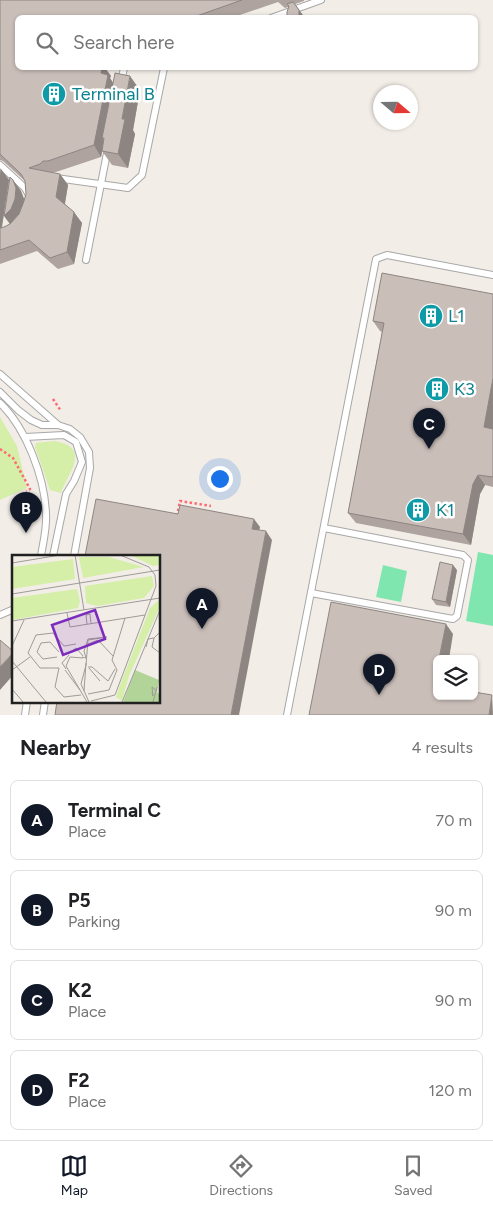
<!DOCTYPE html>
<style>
:root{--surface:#fff;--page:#f6f6f6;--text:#202124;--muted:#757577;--line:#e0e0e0;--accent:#111827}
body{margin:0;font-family:Figtree,sans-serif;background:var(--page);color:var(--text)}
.controls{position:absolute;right:15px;bottom:15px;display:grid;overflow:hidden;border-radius:8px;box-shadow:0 1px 4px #0004}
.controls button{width:45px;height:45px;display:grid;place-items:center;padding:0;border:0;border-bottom:1px solid var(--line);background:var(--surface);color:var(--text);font:25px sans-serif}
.compass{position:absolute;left:373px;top:85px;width:45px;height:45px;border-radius:50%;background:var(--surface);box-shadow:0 1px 4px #0004;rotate:110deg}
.you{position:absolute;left:219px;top:478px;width:18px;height:18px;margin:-12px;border:4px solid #fff;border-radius:50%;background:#1a73e8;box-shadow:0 0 0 8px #1a73e833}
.badge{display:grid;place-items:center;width:32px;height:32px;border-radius:50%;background:var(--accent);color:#fff;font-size:16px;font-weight:700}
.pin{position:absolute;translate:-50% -41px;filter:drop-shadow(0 1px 2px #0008)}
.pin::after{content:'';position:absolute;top:26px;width:18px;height:15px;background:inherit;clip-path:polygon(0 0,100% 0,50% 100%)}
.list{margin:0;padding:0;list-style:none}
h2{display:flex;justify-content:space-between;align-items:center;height:65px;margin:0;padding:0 20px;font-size:21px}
h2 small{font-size:16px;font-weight:400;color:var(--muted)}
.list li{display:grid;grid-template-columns:32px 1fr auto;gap:15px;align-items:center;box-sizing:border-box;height:80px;margin:0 10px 10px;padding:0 10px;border:1px solid var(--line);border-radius:8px}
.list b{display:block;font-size:19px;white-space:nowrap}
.list p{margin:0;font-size:16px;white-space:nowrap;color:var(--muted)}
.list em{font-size:16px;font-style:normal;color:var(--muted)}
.icon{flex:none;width:28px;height:28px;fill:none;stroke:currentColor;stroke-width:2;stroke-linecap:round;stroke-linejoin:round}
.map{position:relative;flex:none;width:493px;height:715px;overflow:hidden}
.search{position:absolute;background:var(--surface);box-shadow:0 1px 4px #0004;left:15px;right:15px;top:15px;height:55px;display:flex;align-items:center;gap:12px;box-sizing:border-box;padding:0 18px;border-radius:8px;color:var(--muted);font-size:19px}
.sheet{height:425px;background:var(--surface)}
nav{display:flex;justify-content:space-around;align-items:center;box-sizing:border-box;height:70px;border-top:1px solid var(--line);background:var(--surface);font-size:14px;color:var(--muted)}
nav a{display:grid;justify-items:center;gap:2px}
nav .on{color:var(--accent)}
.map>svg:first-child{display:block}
.grass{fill:#d5efa9}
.pitch{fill:#7fe6b0}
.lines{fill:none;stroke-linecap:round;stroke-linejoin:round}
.lane-casing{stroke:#a8a8a8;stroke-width:8}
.path{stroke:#ff6a70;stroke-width:2.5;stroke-dasharray:2.5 2.5;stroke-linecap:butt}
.lane{stroke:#fff;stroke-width:6}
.wall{fill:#aea39f}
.shaded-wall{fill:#8d8582}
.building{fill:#cabeb9;stroke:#8d8582}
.labels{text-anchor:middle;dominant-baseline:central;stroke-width:5;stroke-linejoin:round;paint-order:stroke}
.culture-label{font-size:18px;fill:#0d838f;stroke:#fff;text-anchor:start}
.inset-road{fill:none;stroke:#9e9b98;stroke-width:1}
.view{fill:#7b2cbf;fill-opacity:0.15;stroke:#7b2cbf;stroke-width:2.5}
.inset-edge{fill:none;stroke:#212121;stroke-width:2.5}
</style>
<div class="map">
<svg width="493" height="715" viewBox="0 0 493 715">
<rect width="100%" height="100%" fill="#f2ede7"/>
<!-- grass -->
<g class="grass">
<path d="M 0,417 L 17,446 L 27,488 L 0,500 Z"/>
<path d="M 54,441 C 92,447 69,472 61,493 L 50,490 L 35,447 L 36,443 Z"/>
</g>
<!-- pitch -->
<g class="pitch">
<path d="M 478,552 L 493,555 L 493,626 L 466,621 Z"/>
<path d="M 383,565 L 407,571 L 401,602 L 376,597 Z"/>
</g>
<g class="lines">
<!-- lane casing -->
<g class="lane-casing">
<g id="lane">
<path d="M 271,18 L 321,0"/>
<path d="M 121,82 L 124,68"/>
<path d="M 0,165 L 25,188 L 29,195"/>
<path d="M 56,178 L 128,188 L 142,175 L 164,68"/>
<path d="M 86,260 L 108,148"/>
<path d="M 0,374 L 57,424"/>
<path d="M 0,392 L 18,410 L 31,420 L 42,425 L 58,425 L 70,429 L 80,437 L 89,452 L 90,468 L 74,556"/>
<path d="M 0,403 C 26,428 45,478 46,514 C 47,528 43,543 41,556"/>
<path d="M 25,437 L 64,435 L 76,442 L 82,462 L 74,481 L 66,494 L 53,556"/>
<path d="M 311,593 L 453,619 L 457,616 L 468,560 L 463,555 L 324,528"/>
<path d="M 0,615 L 14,609"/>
<path d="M 25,715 L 27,701"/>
<path d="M 43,715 L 45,701"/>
<path d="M 287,715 L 376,259 L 387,255 L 493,275"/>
</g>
</g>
<!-- path -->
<g class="path">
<path d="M 53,399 L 61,411"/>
<path d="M 0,449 L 13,458 L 30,489 L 26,491"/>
<path d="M 177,516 L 180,501 L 211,506"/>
</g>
<!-- lane -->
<use href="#lane" class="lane"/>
</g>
<!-- wall -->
<g class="wall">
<path d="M 0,0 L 304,0 L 304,1 L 295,4 L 305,18 L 289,18 L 288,7 L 285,8 L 278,2 L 231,18 L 18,18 L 18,68 L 105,68 L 111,76 L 110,78 L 113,83 L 140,90 L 133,130 L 135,134 L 128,168 L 112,165 L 102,151 L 101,157 L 56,172 L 51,172 L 60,174 L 68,185 L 65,204 L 82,223 L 74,264 L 58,269 L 37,251 L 0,264 L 0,168 L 9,180 L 2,228 L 10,224 L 13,180 L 21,191 L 24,199 L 23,204 L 26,194 L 25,181 L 3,161 L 0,160 Z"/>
<path d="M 493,294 L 493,487 L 485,485 L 480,494 L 471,545 L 356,523 L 348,513 L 382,332 L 380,331 L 373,321 Z"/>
<path d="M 457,570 L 450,607 L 436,605 L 432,599 Z"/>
</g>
<!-- shaded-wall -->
<g class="shaded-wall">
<path d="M 293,2 L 305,18 L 299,18 L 299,17 Z"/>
<path d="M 102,68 L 105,68 L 111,76 L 110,78 L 115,86 L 104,138 L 102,138 L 104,141 L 101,157 L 94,145 Z"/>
<path d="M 130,76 L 140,90 L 133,130 L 135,134 L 128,168 L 118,154 L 122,119 Z"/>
<path d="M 1,169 L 9,180 L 1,231 L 0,229 L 0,175 Z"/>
<path d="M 60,174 L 68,185 L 64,208 L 56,197 Z"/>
<path d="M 13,180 L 21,191 L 24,199 L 23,210 L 12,227 L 4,216 Z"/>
<path d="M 74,212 L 82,223 L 74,264 L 67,252 Z"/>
<path d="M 493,378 L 493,428 L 491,438 L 484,427 Z"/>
<path d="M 478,475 L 485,485 L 480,494 L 471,545 L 463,534 L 473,484 Z"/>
<path d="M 254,519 L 260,527 L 258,537 L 252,529 Z"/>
<path d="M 266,531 L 272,540 L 239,715 L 231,715 Z"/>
<path d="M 453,565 L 457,570 L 450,607 L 446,602 Z"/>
<path d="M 446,624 L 453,634 L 449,659 L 439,659 Z"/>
<path d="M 14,652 L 14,674 L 0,690 L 0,667 Z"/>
<path d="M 437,672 L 437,688 L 434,685 Z"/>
<path d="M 492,695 L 493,715 L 489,715 Z"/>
</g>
<!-- building -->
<g class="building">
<path d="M 0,0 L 242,0 L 191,18 L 18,18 L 18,68 L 102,68 L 101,73 L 108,75 L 94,145 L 48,161 L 43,161 L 40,164 L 29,168 L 60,174 L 56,197 L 74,212 L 67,252 L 50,258 L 29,240 L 0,250 L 0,228 L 4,227 L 10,224 L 19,214 L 24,201 L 26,194 L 25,181 L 21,174 L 0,154 Z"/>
<path d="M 293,2 L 299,10 L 299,17 L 297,18 L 289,18 L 287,15 L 287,12 L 289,6 L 287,4 Z"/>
<path d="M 115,73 L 130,76 L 122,119 L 125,119 L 118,154 L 102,151 L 104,138 L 102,138 Z"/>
<path d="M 10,177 L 13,180 L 16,188 L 15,199 L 11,209 L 4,216 Z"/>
<path d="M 382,273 L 493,294 L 493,378 L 484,427 L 493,429 L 493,477 L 478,475 L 473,484 L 463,534 L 348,513 L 384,323 L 373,321 Z"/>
<path d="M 96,499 L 178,514 L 180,505 L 254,519 L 252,529 L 266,531 L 231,715 L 55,715 L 57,701 L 159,701 L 159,556 L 85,556 Z"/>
<path d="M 440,562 L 453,565 L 446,602 L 432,599 Z"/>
<path d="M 331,602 L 446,624 L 439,659 L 437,659 L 437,672 L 434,685 L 437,685 L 437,696 L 474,696 L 474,692 L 492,695 L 489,715 L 309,715 Z"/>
<path d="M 0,640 L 14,652 L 0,667 Z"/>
</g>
<!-- icons -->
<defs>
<g id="building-disc" transform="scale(1.25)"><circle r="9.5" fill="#0f9aa8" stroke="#fff"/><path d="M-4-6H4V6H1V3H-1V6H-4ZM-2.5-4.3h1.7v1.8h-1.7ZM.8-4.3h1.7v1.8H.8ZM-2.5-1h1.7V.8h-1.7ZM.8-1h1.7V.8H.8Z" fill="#fff"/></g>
</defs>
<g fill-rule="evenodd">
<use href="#building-disc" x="54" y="94"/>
<use href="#building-disc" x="431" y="316"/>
<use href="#building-disc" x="437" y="389"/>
<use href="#building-disc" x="418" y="510"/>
</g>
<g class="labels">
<!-- culture labels -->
<g class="culture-label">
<text x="72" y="94">Terminal B</text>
<text x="448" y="316">L1</text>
<text x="454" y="389">K3</text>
<text x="436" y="510">K1</text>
</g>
</g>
<!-- overview -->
<g transform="translate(12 555)">
<rect width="148" height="148" fill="#f2ede7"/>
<path d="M 118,0 L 147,0 L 147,10 L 141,11 ZM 67,2 L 97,2 L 132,12 L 71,23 ZM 61,4 L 63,24 L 0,34 L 0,12 ZM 140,21 L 142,31 L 132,43 L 85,51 L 74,48 L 73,31 ZM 65,34 L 68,46 L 66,53 L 0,65 L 0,43 ZM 147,45 L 147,54 L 117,121 L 110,146 L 104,142 L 108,130 L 138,53 Z" fill="#d5efa9"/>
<path d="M 123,115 L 147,125 L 145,137 L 147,139 L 147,147 L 111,147 Z" fill="#b2d498"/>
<path class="inset-road" d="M 63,0 L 72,55M 0,8 L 48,0M 0,39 L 148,15M 55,58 L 58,72 L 133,60M 0,66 L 148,43M 75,69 L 74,60 L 78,59 L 79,68M 142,83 L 140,92 L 148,98M 64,89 L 52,91 L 41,78 L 24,80 L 16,98 L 28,113 L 47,113 L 43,132 L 52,142 L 69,140M 76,89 L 86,85 L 101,101M 0,91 L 12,65M 134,92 L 136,84 L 142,83 L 148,77M 56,99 L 64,93 L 71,101M 45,102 L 31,104 L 25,97 L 29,88 L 38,87 L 47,97M 70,102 L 74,103 L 72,96 L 76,84 L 95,82 L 76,85 L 74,110 L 69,129 L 77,147M 71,103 L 58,102 L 54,111 L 75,147M 0,106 L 34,147M 76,112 L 80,112 L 96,126 L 103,114M 77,113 L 88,126M 54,114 L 50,108 L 57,100M 0,115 L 18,102M 53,115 L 68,135M 0,134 L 11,147M 72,136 L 74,108M 140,137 L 141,141 L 140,132 L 145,136M 76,139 L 97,135 L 105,115 L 100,105 L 113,63M 79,146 L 103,140 L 144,31 L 143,20 L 137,12 L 108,0M 110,147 L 148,55M 141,147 L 145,132"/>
<path class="view" d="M 83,55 L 93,84 L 51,100 L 40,70 Z"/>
<rect width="148" height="148" class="inset-edge"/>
</g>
</svg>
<div class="controls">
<button><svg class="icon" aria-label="layers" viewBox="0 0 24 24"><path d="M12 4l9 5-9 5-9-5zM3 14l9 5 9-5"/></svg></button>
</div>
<svg class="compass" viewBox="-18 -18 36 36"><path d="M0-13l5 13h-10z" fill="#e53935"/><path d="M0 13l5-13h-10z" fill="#757577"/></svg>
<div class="you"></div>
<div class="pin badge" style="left:202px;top:629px">A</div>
<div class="pin badge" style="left:26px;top:533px">B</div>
<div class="pin badge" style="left:429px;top:449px">C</div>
<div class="pin badge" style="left:379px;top:695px">D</div>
<div class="search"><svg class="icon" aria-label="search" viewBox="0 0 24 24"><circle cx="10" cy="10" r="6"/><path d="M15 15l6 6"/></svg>Search here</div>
</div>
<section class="sheet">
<h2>Nearby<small>4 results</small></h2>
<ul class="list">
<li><span class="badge">A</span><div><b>Terminal C</b><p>Place</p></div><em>70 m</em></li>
<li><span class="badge">B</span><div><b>P5</b><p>Parking</p></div><em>90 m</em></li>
<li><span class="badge">C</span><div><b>K2</b><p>Place</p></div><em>90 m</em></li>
<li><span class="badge">D</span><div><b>F2</b><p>Place</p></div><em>120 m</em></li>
</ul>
</section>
<nav>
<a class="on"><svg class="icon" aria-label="map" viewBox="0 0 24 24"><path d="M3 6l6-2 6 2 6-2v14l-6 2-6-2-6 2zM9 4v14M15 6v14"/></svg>Map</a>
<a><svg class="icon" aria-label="directions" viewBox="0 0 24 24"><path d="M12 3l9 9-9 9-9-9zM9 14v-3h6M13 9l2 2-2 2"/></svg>Directions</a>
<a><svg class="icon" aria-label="saved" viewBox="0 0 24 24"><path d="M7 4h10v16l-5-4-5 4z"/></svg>Saved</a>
</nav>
